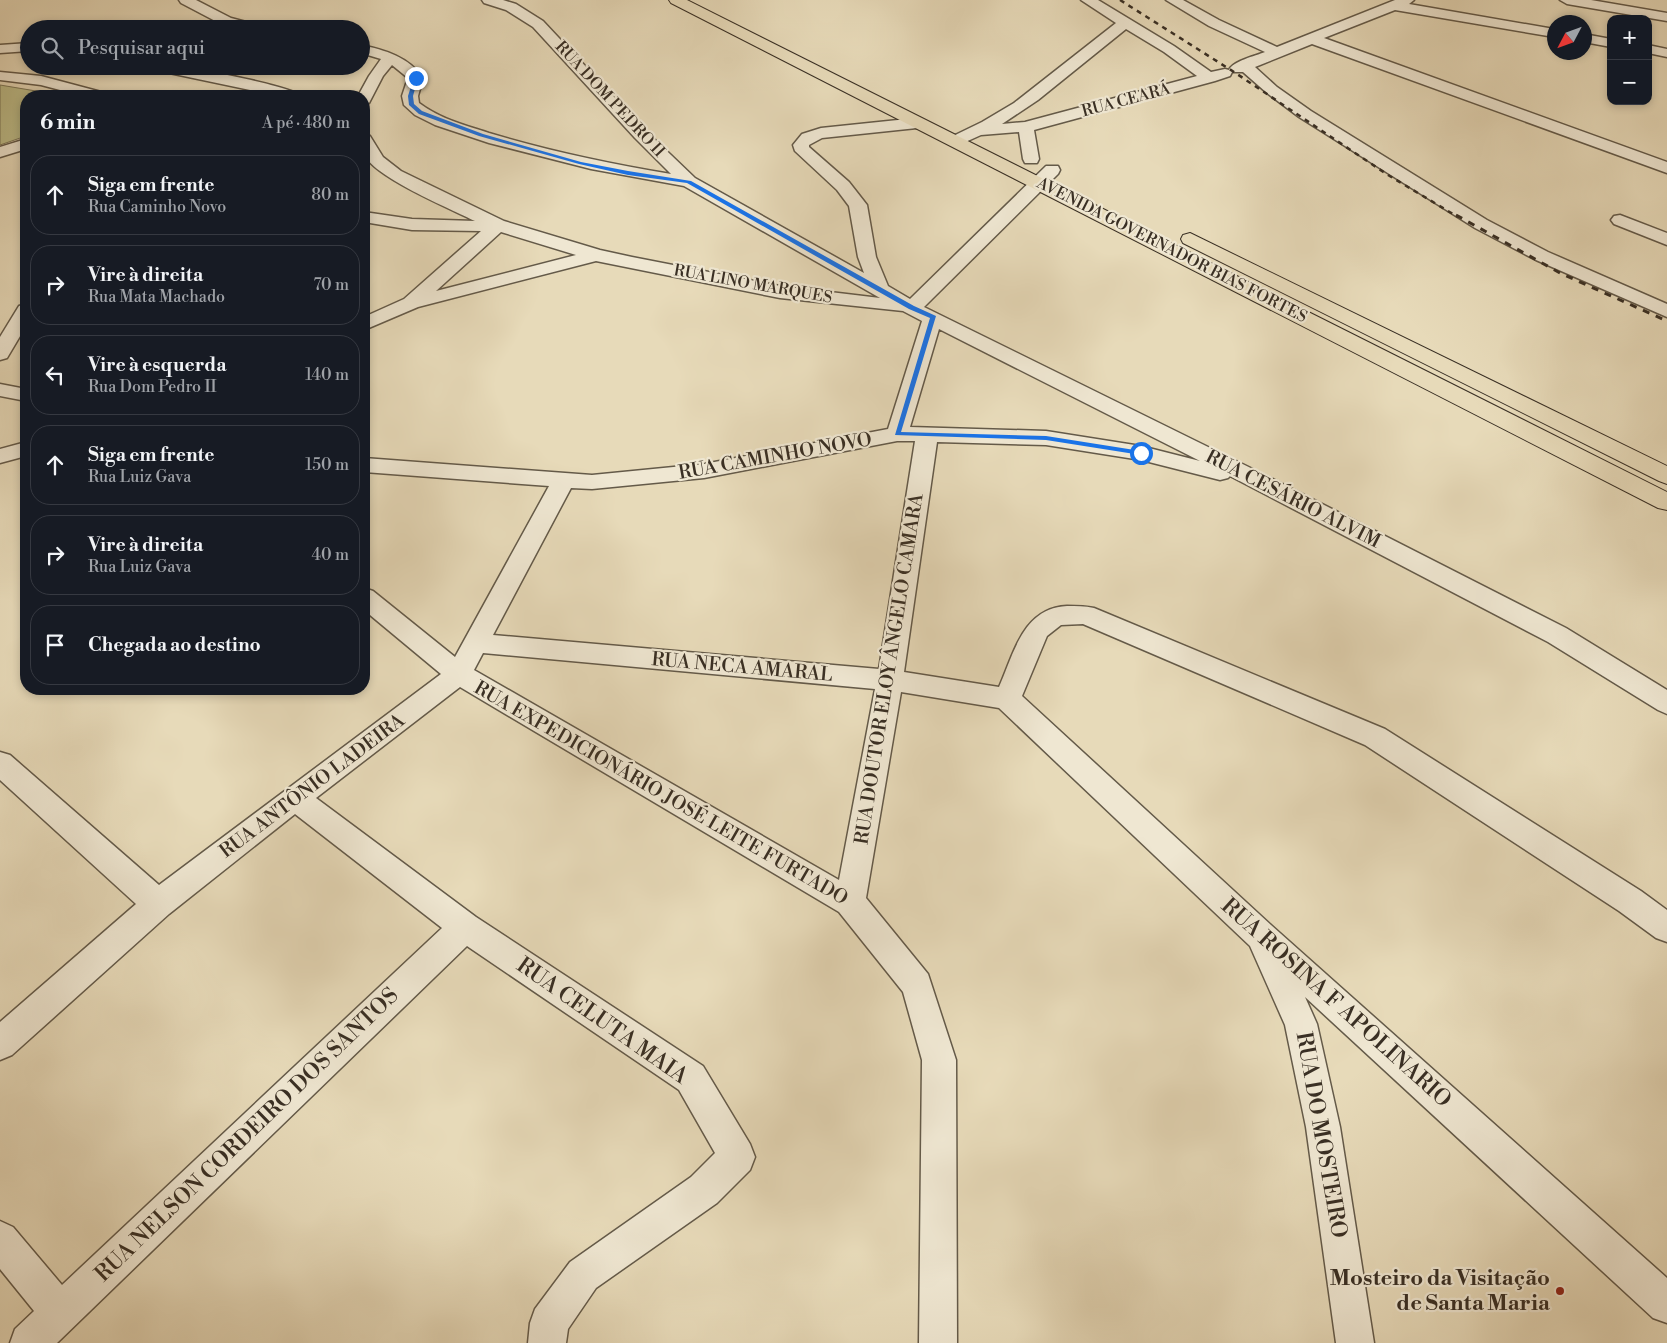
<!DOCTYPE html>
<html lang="pt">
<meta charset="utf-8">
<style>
:root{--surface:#171b24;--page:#242831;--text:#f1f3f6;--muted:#9ea1a6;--line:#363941}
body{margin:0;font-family:"Libre Bodoni",serif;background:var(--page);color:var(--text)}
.controls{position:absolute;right:15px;top:15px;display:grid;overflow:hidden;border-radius:10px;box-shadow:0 2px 8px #0003}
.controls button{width:45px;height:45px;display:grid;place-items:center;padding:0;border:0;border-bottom:1px solid var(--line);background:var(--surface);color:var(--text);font:25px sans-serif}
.compass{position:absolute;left:1547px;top:15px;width:45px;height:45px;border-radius:50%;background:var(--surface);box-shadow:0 2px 8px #0003;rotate:229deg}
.stop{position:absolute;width:15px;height:15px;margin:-11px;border:4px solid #1a73e8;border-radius:50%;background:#fff}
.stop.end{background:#1a73e8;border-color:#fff;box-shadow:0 1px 5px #0008}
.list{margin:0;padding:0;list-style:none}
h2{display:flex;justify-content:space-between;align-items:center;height:65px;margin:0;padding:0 20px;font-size:21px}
h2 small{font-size:16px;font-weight:400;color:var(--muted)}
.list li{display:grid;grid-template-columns:32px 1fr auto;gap:15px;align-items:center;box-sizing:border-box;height:80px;margin:0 10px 10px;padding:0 10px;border:1px solid var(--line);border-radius:20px}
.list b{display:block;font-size:19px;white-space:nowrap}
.list p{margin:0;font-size:16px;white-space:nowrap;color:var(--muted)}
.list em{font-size:16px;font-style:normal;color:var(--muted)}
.icon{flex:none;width:28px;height:28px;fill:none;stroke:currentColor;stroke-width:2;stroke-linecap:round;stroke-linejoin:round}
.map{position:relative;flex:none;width:1667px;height:1343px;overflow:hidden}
.search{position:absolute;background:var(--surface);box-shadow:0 2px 8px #0003;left:20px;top:20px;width:350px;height:55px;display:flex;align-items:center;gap:12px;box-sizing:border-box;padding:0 18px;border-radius:28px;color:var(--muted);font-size:19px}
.panel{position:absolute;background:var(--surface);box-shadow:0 2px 8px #0003;left:20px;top:90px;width:350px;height:605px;border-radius:20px}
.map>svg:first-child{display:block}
.green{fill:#bdbd8a;stroke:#7b7657}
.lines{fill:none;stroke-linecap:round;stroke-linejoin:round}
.minor-casing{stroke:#645a49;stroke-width:3}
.major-casing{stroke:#392f24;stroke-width:2}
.minor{fill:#efe7d2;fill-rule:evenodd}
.major{fill:#e7dab9;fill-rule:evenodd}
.rail-far1{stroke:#392f24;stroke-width:2.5;stroke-dasharray:5 5;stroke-linecap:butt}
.rail{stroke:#392f24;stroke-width:3;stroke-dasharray:7 7;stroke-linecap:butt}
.route{fill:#1a73e8}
.poi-dot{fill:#8f2418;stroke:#efe7d2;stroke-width:2}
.labels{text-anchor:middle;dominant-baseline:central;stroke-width:4.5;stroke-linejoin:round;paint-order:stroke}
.far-street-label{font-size:16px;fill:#392f24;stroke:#efe7d2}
.street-label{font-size:19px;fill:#392f24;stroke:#efe7d2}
.near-street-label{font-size:22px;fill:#392f24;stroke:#efe7d2}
.near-poi-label{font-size:22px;font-weight:bold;fill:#392f24;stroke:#efe7d2;text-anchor:end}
</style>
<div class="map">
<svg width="1667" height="1343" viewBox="0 0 1667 1343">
<rect width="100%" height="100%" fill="#e7dab9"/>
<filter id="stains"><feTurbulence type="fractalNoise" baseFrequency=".004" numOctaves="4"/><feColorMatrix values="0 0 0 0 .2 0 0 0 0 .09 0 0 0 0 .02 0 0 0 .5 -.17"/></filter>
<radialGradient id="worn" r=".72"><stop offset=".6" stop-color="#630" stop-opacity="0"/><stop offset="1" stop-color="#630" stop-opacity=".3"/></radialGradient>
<!-- green -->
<path class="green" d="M 0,85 L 66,96 L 26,96 L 26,136 L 0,145 Z"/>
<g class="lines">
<!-- minor casing -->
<g class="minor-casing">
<g id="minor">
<path d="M 179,0 L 196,0 L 231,18 L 262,26 L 264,29 L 240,29 L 221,24 L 181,3 Z"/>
<path d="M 482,0 L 503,0 L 516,4 L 543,21 L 647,132 L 695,178 L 864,273 L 858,257 L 849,206 L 837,190 L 795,151 L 793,145 L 802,134 L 821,128 L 917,118 L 923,120 L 925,123 L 923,126 L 917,128 L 822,138 L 809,145 L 809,147 L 849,182 L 867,205 L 876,257 L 888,286 L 910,299 L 1046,166 L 1058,166 L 1060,170 L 1058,174 L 924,307 L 1279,482 L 1566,628 L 1667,690 L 1667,714 L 1658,710 L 1548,642 L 1230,476 L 1228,478 L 1220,480 L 1141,460 L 1046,445 L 937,442 L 904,672 L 999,687 C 1014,653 1023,608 1067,606 C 1076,606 1085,606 1094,608 L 1385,729 L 1641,891 L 1667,910 L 1667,942 L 1656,938 L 1619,911 L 1365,745 L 1083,624 L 1061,625 L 1047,636 L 1022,696 L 1271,925 L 1667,1278 L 1667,1323 L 1653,1318 L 1305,997 L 1317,1024 L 1340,1127 L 1374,1343 L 1336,1343 L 1306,1127 L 1285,1025 L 1250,946 L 999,708 L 901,692 L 866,898 L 928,974 L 956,1060 L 957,1343 L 919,1343 L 922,1060 L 903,992 L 839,912 L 460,687 L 316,798 L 476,917 L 703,1066 L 750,1144 L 755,1157 L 750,1170 L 717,1203 L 596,1288 L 568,1329 L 566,1343 L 528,1343 L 530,1323 L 535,1309 L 570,1262 L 691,1177 L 715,1153 L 679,1090 L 467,946 L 57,1343 L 10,1343 L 15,1329 L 34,1311 L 0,1269 L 0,1221 L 13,1227 L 62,1285 L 442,928 L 295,814 L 169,914 L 12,1055 L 0,1060 L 0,1022 L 136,904 L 0,780 L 0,752 L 10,755 L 159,885 L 441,674 L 364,610 L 364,588 L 373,591 L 455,657 L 549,486 L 364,472 L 364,458 L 592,475 L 704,464 L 888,429 L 922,321 L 903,311 L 780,298 L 596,261 L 418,307 L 364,330 L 364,317 L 404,299 L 481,231 L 412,230 L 364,222 L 364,212 L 412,219 L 475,221 C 453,210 369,175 364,153 C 362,148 364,139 364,134 L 370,136 L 383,157 L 401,171 L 504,221 L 600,250 L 632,257 L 780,286 L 880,298 L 684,186 L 591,169 L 489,143 L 435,125 L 415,115 L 404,105 L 402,96 L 408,78 L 392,65 L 383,76 L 369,103 L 364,105 L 364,96 L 358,96 L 369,76 L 381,59 L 361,53 L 361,45 C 385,50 409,57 423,78 L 418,96 L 419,103 C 440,119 465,125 489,133 C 549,151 610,164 671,174 L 635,138 L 533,27 L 506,10 L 484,3 ZM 501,232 L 576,255 L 436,291 ZM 939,329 L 1200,461 L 1141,446 L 1046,431 L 910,427 ZM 897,441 L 915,441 L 879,669 L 493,635 L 571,488 L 592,489 L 704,478 ZM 483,653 L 875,689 L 839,880 L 474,670 Z"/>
<path d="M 1081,0 L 1098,0 L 1174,46 L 1211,72 L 1225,69 L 1229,70 C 1233,61 1255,56 1265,52 L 1209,26 L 1166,0 L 1183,0 L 1219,20 L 1277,47 L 1395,0 L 1414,0 L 1409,4 L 1554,29 L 1554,37 L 1395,10 L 1324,38 L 1667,162 L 1667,173 L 1312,44 L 1255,67 L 1277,87 L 1311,111 L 1487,220 L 1548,252 L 1667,304 L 1667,317 L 1536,260 L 1475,228 L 1299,117 L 1267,93 L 1243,72 L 1232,72 L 1230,76 L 1215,81 L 1034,130 L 1039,159 L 1037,163 L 1025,163 L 1023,159 L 1019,132 L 981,135 L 961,144 L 949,144 L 947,141 L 949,138 L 982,122 L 1014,103 L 1116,23 ZM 1126,29 L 1164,52 L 1197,76 L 1025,122 L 1002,124 L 1038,100 Z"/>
<path d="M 1560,0 L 1591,0 L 1667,13 L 1667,21 L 1567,4 Z"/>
<path d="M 1584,34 L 1611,39 L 1611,47 L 1584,42 Z"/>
<path d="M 29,43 L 29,51 L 0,53 L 0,45 Z"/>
<path d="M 1648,45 L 1667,49 L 1667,57 L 1648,53 Z"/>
<path d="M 148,66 C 158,66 169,65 179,66 C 195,68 295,87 301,96 L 279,96 L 155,70 Z"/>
<path d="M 0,72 L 41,76 L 105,93 L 108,96 L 83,96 L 41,85 L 0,80 Z"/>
<path d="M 26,139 L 26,149 L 0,157 L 0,147 Z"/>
<path d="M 1620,215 L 1667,233 L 1667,245 L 1614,224 L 1611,220 L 1614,216 Z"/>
<path d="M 26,304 L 26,326 L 7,358 L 0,360 L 0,337 L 19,306 Z"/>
<path d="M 0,384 L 26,389 L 26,401 L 0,396 Z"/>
<path d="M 26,442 L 26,456 L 0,463 L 0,449 Z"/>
</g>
</g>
<!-- major casing -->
<g class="major-casing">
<g id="major">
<path d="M 669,0 L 687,0 L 1667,492 L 1667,510 L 1658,508 L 671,3 Z"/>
<path d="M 1190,233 L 1667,466 L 1667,484 L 1659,481 L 1183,243 L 1181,239 L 1183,235 Z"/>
</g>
</g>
<!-- minor -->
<use href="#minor" class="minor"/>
<!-- major -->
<use href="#major" class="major"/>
<!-- rail-far1 -->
<path class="rail-far1" d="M 1120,0 L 1234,72 L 1388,175 L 1458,217"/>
<!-- rail -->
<path class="rail" d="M 1456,215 L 1560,273 L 1667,321"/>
</g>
<!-- route -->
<path class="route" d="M 414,77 L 418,78 L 413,96 L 414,104 L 422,111 L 483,134 L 581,162 L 628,171 L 691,181 L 914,306 L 936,316 L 901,432 L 1046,436 L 1141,451 L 1144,453 L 1141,455 L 1046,440 L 895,435 L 930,318 L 909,309 L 687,183 L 628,175 L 579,164 L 479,136 L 419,114 L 409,105 L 408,96 Z"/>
<!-- markers -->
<circle class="poi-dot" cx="1560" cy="1291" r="5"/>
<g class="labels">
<!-- far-street labels -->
<g class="far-street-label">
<text transform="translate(610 99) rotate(47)">RUA DOM PEDRO II</text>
<text transform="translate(1126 100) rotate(-15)">RUA CEARÁ</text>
<text transform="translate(1172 250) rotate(27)">AVENIDA GOVERNADOR BIAS FORTES</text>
<text transform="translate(753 284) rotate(10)">RUA LINO MARQUES</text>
</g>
<!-- street labels -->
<g class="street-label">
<text transform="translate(775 456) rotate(-10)">RUA CAMINHO NOVO</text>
<text transform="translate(1293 499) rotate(27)">RUA CESÁRIO ALVIM</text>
<text transform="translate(742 667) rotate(5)">RUA NECA AMARAL</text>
<text transform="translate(889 669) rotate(-81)">RUA DOUTOR ELOY ÂNGELO CAMARA</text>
<text transform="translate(312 786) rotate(-37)">RUA ANTÔNIO LADEIRA</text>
<text transform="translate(661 793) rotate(30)">RUA EXPEDICIONÁRIO JOSÉ LEITE FURTADO</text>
</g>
<!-- near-street labels -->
<g class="near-street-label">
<text transform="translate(1336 1003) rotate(42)">RUA ROSINA F APOLINARIO</text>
<text transform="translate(602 1021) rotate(35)">RUA CELUTA MAIA</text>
<text transform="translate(247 1135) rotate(-44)">RUA NELSON CORDEIRO DOS SANTOS</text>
<text transform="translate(1321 1135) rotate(80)">RUA DO MOSTEIRO</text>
</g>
<!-- near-poi labels -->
<g class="near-poi-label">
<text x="1550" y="1278">Mosteiro da Visitação<tspan x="1550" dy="25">de Santa Maria</tspan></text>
</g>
</g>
<rect width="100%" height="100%" filter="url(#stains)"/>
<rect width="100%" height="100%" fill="url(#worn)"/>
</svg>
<div class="controls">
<button>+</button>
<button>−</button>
</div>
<svg class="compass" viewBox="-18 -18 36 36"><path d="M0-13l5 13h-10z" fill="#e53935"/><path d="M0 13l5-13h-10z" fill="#9ea1a6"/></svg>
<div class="stop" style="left:1141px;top:453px"></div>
<div class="stop end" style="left:416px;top:78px"></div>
<div class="search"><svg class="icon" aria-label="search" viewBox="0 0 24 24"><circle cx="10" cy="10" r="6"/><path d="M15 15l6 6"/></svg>Pesquisar aqui</div>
<section class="panel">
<h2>6 min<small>A pé · 480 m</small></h2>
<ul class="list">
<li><svg class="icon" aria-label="ahead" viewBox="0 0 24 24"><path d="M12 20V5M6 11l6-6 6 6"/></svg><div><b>Siga em frente</b><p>Rua Caminho Novo</p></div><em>80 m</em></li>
<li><svg class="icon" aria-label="right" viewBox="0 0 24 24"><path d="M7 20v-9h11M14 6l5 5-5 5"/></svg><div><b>Vire à direita</b><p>Rua Mata Machado</p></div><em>70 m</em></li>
<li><svg class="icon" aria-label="left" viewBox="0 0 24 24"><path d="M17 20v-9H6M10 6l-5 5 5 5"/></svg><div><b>Vire à esquerda</b><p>Rua Dom Pedro II</p></div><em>140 m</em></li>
<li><svg class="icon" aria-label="ahead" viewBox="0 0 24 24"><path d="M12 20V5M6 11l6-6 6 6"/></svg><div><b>Siga em frente</b><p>Rua Luiz Gava</p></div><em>150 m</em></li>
<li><svg class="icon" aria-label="right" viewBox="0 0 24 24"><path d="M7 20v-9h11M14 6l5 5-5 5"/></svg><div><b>Vire à direita</b><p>Rua Luiz Gava</p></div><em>40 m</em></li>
<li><svg class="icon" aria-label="arrive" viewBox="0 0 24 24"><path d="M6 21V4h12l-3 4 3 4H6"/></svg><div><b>Chegada ao destino</b></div></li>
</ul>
</section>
</div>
